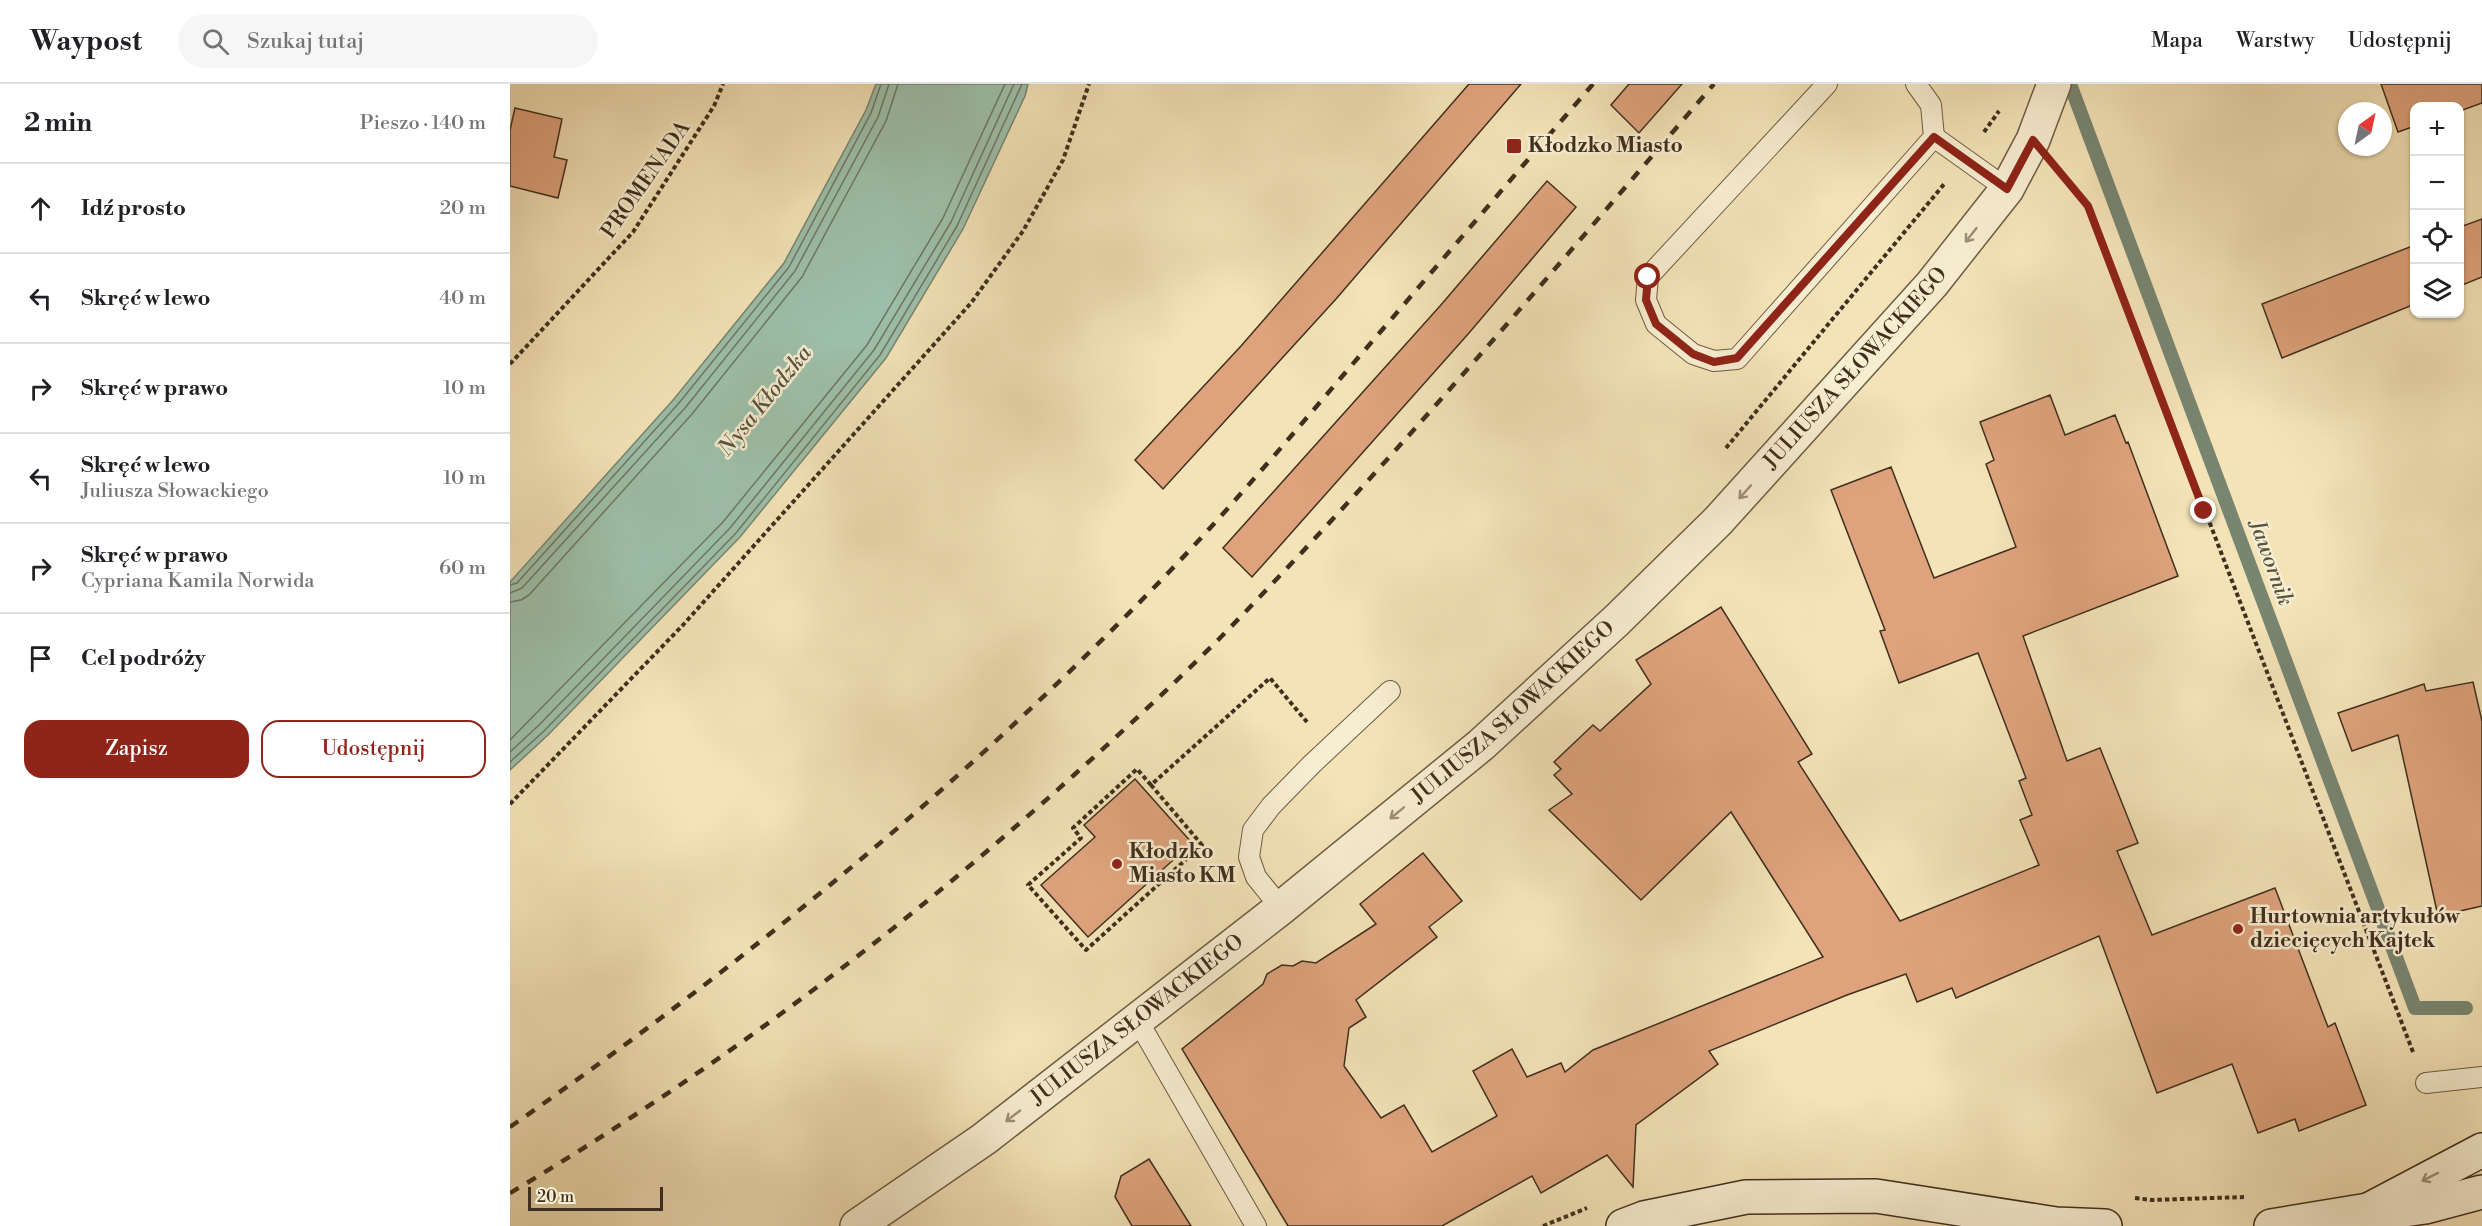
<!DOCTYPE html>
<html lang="pl">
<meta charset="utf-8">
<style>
:root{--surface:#fff;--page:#f6f6f6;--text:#202124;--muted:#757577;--line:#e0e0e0;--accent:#8f2418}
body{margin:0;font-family:"Libre Bodoni",serif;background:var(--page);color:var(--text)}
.controls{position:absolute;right:18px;top:18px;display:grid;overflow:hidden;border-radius:12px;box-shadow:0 2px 4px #0004}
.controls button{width:54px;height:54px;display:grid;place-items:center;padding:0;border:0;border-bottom:2px solid var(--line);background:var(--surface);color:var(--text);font:30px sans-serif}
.compass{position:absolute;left:1828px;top:18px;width:54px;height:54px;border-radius:50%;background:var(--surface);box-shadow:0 2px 4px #0004;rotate:33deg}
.scale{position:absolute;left:18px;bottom:15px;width:135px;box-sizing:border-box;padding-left:6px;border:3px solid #402f1e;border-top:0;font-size:16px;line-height:21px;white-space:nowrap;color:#402f1e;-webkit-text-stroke:4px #f7edd0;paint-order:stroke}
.stop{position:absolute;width:18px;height:18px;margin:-14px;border:4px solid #8f2418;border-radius:50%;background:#fff}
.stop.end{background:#8f2418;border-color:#fff;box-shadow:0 2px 6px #0008}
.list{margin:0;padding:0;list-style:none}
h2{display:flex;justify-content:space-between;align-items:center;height:78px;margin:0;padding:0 24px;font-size:26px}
h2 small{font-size:20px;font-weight:400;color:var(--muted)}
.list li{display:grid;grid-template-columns:39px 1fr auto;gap:18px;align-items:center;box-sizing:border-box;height:90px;padding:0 24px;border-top:2px solid var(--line)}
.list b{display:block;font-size:22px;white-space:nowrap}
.list p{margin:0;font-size:20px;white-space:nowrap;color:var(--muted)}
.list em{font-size:20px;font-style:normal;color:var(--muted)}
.actions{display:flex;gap:12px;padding:18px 24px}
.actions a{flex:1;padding:14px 0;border:2px solid var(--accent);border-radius:18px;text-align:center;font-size:21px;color:var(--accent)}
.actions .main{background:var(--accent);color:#fff}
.icon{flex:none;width:33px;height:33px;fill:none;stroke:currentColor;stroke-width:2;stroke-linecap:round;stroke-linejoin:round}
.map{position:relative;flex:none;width:1972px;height:1142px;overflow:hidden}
header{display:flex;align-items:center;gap:36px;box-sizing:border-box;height:84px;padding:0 30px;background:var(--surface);border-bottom:2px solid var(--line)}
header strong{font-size:28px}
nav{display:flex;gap:33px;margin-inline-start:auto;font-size:21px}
.search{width:420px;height:54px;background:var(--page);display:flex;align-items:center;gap:15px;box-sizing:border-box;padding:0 21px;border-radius:33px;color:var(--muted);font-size:22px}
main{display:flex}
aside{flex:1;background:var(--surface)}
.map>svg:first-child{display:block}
.water{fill:#9dbfa9;stroke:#788571;stroke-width:1.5}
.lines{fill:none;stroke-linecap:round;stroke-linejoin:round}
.shore{stroke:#6e7764;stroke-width:1.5}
.stream{stroke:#788571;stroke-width:14}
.building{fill:#dea37d;stroke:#402f1e;stroke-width:1.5}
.service-casing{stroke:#6d5c44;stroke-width:22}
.minor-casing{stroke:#6d5c44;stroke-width:36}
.secondary-casing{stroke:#402f1e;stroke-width:36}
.path{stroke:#402f1e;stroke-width:4;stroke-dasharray:4.5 3;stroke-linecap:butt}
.service{stroke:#f7edd0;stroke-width:20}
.minor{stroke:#f7edd0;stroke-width:33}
.secondary{stroke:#f7edd0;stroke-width:33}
.rail{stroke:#402f1e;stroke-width:4.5;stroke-dasharray:10 10;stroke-linecap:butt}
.oneway{stroke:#9c8e77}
.route{stroke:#8f2418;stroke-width:8}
.poi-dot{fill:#8f2418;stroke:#f7edd0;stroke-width:2}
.labels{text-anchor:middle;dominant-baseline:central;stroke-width:5;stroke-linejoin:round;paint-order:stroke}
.poi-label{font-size:21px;font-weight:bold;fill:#402f1e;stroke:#f7edd0;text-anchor:start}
.street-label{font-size:21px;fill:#402f1e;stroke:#f7edd0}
.water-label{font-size:22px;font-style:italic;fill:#575341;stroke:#f7edd0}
</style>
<header>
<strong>Waypost</strong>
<div class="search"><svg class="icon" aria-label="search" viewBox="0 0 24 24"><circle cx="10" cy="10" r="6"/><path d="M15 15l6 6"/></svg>Szukaj tutaj</div>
<nav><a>Mapa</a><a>Warstwy</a><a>Udostępnij</a></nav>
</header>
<main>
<aside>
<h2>2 min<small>Pieszo · 140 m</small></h2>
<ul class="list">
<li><svg class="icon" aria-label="ahead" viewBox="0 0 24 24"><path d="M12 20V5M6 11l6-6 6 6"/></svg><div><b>Idź prosto</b></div><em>20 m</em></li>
<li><svg class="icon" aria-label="left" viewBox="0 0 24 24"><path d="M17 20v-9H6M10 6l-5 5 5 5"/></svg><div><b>Skręć w lewo</b></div><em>40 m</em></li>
<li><svg class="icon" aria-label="right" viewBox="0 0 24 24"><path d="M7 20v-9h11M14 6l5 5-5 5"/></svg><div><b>Skręć w prawo</b></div><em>10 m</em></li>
<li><svg class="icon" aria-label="left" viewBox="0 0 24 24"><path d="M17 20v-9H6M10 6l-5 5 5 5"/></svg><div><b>Skręć w lewo</b><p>Juliusza Słowackiego</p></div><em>10 m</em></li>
<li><svg class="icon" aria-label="right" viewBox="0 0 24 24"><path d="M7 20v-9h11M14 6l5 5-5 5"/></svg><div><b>Skręć w prawo</b><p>Cypriana Kamila Norwida</p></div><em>60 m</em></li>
<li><svg class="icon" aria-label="arrive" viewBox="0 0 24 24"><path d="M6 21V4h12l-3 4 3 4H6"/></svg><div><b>Cel podróży</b></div></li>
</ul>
<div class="actions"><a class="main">Zapisz</a><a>Udostępnij</a></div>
</aside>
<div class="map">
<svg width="1972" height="1142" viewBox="0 0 1972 1142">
<rect width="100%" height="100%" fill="#f3e3b7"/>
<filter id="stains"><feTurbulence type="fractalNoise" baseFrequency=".00333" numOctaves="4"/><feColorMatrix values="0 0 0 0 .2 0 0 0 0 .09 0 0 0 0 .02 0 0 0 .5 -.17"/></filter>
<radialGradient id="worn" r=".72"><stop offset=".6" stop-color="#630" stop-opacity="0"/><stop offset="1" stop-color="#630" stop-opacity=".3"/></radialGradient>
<!-- water -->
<path class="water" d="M 366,0 L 518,0 L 515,12 L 453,145 L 376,274 L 230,453 L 38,651 L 0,686 L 0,498 L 164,315 L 274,179 L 356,26 Z"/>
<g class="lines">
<!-- shore -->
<g class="shore">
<path d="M 0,501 L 7,499 L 169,319 L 279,183 L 361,29 L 371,0"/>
<path d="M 0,509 L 12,504 L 175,324 L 285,187 L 368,33 L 379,0"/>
<path d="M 0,518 L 11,516 L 19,511 L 182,330 L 292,193 L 376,37 L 388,0"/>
<path d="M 0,656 L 213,438 L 357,261 L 433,134 L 495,0"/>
<path d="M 0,668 L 29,641 L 220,444 L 364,266 L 441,138 L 504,0"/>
<path d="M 0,678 L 34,647 L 226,449 L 370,271 L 447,142 L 512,0"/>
</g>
<!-- stream -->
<path class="stream" d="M 1560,0 L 1905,924 L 1956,924"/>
</g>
<!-- building -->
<g class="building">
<path d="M 959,0 L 1011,0 L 826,215 L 653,405 L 625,376 L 731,262 Z"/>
<path d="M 1119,0 L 1172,0 L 1129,49 L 1101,21 Z"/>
<path d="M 1871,0 L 1972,0 L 1972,19 L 1950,27 L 1950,22 L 1905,22 L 1905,42 L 1888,48 Z"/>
<path d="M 5,24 L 52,35 L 44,73 L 57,76 L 48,114 L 0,102 L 0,46 Z"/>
<path d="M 1037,97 L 1066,123 L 959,249 L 742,493 L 713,464 L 930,222 Z"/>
<path d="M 1972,135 L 1972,193 L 1950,202 L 1950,143 Z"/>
<path d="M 1905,161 L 1905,220 L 1772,274 L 1752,220 Z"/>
<path d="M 1540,311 L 1555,351 L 1605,331 L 1616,359 L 1618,358 L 1668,492 L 1513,552 L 1557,677 L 1590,664 L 1628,759 L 1607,767 L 1642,851 L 1765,804 L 1818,943 L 1825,939 L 1856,1021 L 1789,1047 L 1785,1035 L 1748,1049 L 1722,980 L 1647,1009 L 1589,852 L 1446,914 L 1442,904 L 1407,918 L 1396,890 L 1337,911 L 1199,967 L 1208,980 L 1126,1041 L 1123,1103 L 1097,1071 L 1031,1109 L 1022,1092 L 932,1142 L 778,1142 L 672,965 L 753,900 L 757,890 L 772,881 L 783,882 L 792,877 L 806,879 L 866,840 L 850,820 L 913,769 L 952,817 L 919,843 L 927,853 L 846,916 L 856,933 L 839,944 L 834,982 L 871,1034 L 894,1021 L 922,1068 L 987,1032 L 963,987 L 1002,965 L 1017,993 L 1051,979 L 1055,988 L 1083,966 L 1313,873 L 1221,728 L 1131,816 L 1039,726 L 1062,710 L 1044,691 L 1051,685 L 1044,678 L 1083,641 L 1090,647 L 1141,600 L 1126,576 L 1211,523 L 1302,670 L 1288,678 L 1390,837 L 1529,781 L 1510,736 L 1522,731 L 1509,697 L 1516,694 L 1468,569 L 1389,599 L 1370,547 L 1375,546 L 1321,406 L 1381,383 L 1424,494 L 1506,463 L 1476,380 L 1484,376 L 1470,338 Z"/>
<path d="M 1963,598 L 1972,637 L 1972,822 L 1928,832 L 1888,651 L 1842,667 L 1828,629 L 1914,600 L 1916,607 Z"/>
<path d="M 625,695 L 682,759 L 578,853 L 531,801 L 585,753 L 574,741 Z"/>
<path d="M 639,1075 L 681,1142 L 622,1142 L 605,1113 L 611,1092 Z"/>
</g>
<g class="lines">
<!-- service casing -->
<g class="service-casing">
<g id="service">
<path d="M 1317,0 L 1138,193 L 1136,216 L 1146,240 L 1183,270 L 1204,277 L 1227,275 L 1424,53 L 1421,21 L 1406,0"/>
<path d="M 1424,53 L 1497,105"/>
<path d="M 771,824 L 746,793 L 739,773 L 743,746 L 761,722 L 802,680 L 880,607"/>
<path d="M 628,937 L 746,1142"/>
<path d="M 1916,999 L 1972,993"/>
</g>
</g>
<!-- minor casing -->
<g class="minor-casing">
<g id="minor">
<path id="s1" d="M 347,1142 L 474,1055 L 771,824 L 971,661 L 1107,536 L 1208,437 L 1422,200 L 1497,105 L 1523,56 L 1544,0"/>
</g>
</g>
<!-- secondary casing -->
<g class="secondary-casing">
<g id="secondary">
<path d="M 1862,1124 L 1972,1066"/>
<path d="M 1113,1142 L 1134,1134 L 1236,1113 L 1366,1112 L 1546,1140 L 1595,1142"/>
<path d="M 1761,1142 L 1858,1126 L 1887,1127 L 1915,1123 L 1972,1108"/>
</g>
</g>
<!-- path -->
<g class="path">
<path d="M 1474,48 L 1489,27"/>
<path d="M 1550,89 L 1578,122 L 1903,968"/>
<path d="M 0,280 L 123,148 L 204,22 L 213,0"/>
<path d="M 1216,364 L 1435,99"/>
<path d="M 641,701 L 627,685 L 563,744 L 571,754 L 518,801 L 576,866 L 692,761 L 641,701 L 760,594 L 797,638"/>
<path d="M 0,720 L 173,541 L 461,219 L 513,147 L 553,76 L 579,0"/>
<path d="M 1625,1114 L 1642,1116 L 1734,1113"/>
<path d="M 1033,1142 L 1077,1124"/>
</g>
<!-- service -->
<use href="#service" class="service"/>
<!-- minor -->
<use href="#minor" class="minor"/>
<!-- secondary -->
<use href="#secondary" class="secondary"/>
<!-- rail -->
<g class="rail">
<path d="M 0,1043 C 237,878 460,695 660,487 C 723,421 782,351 841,282 C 922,188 1002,94 1083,0"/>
<path d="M 0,1109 C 202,989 390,848 564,691 C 613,647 662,602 709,555 C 882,378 1042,188 1204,0"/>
</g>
</g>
<!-- one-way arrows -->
<defs><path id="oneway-shaft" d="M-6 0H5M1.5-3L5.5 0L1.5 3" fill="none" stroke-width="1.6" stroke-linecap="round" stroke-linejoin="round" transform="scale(1.5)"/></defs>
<g class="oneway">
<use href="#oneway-shaft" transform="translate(1461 151) rotate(128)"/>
<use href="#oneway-shaft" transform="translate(1235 408) rotate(132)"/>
<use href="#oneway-shaft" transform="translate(887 729) rotate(141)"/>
<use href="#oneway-shaft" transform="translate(503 1032) rotate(142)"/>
<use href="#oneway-shaft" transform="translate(1920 1093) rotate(153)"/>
</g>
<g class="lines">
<!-- route -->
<path class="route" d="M 1138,193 L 1136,216 L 1146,240 L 1183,270 L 1204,278 L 1227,274 L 1424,53 L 1497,105 L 1523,56 L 1578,122 L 1694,427"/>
</g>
<!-- markers -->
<g class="poi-dot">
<rect x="996" y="54" width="16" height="16" rx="3"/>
<circle cx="607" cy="780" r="6"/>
<circle cx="1728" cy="845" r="6"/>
</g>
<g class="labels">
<!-- poi labels -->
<g class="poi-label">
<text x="1018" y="62">Kłodzko Miasto</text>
<text x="619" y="768">Kłodzko<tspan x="619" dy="24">Miasto KM</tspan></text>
<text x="1740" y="833">Hurtownia artykułów<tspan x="1740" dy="24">dziecięcych Kajtek</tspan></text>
</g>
<!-- street labels -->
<g class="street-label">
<text transform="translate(136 96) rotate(-55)">PROMENADA</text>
<text stroke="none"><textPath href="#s1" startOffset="1320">JULIUSZA SŁOWACKIEGO</textPath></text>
<text stroke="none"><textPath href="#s1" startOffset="834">JULIUSZA SŁOWACKIEGO</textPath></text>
<text stroke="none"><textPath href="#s1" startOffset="348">JULIUSZA SŁOWACKIEGO</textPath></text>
</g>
<!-- water labels -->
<g class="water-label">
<text transform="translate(255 317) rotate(-51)">Nysa Kłodzka</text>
<text transform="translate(1761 479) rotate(70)">Jawornik</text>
</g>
</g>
<rect width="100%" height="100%" filter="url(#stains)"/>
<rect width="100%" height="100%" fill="url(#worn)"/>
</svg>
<div class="controls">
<button>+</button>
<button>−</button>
<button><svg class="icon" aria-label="locate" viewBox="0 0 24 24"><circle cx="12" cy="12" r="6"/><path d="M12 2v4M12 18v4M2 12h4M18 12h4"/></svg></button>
<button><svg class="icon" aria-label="layers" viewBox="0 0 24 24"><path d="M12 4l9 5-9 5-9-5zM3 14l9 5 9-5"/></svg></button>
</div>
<svg class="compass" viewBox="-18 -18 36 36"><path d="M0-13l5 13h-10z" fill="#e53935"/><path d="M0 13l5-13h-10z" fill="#757577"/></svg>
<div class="scale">20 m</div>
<div class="stop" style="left:1138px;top:193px"></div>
<div class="stop end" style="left:1694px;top:427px"></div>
</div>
</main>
